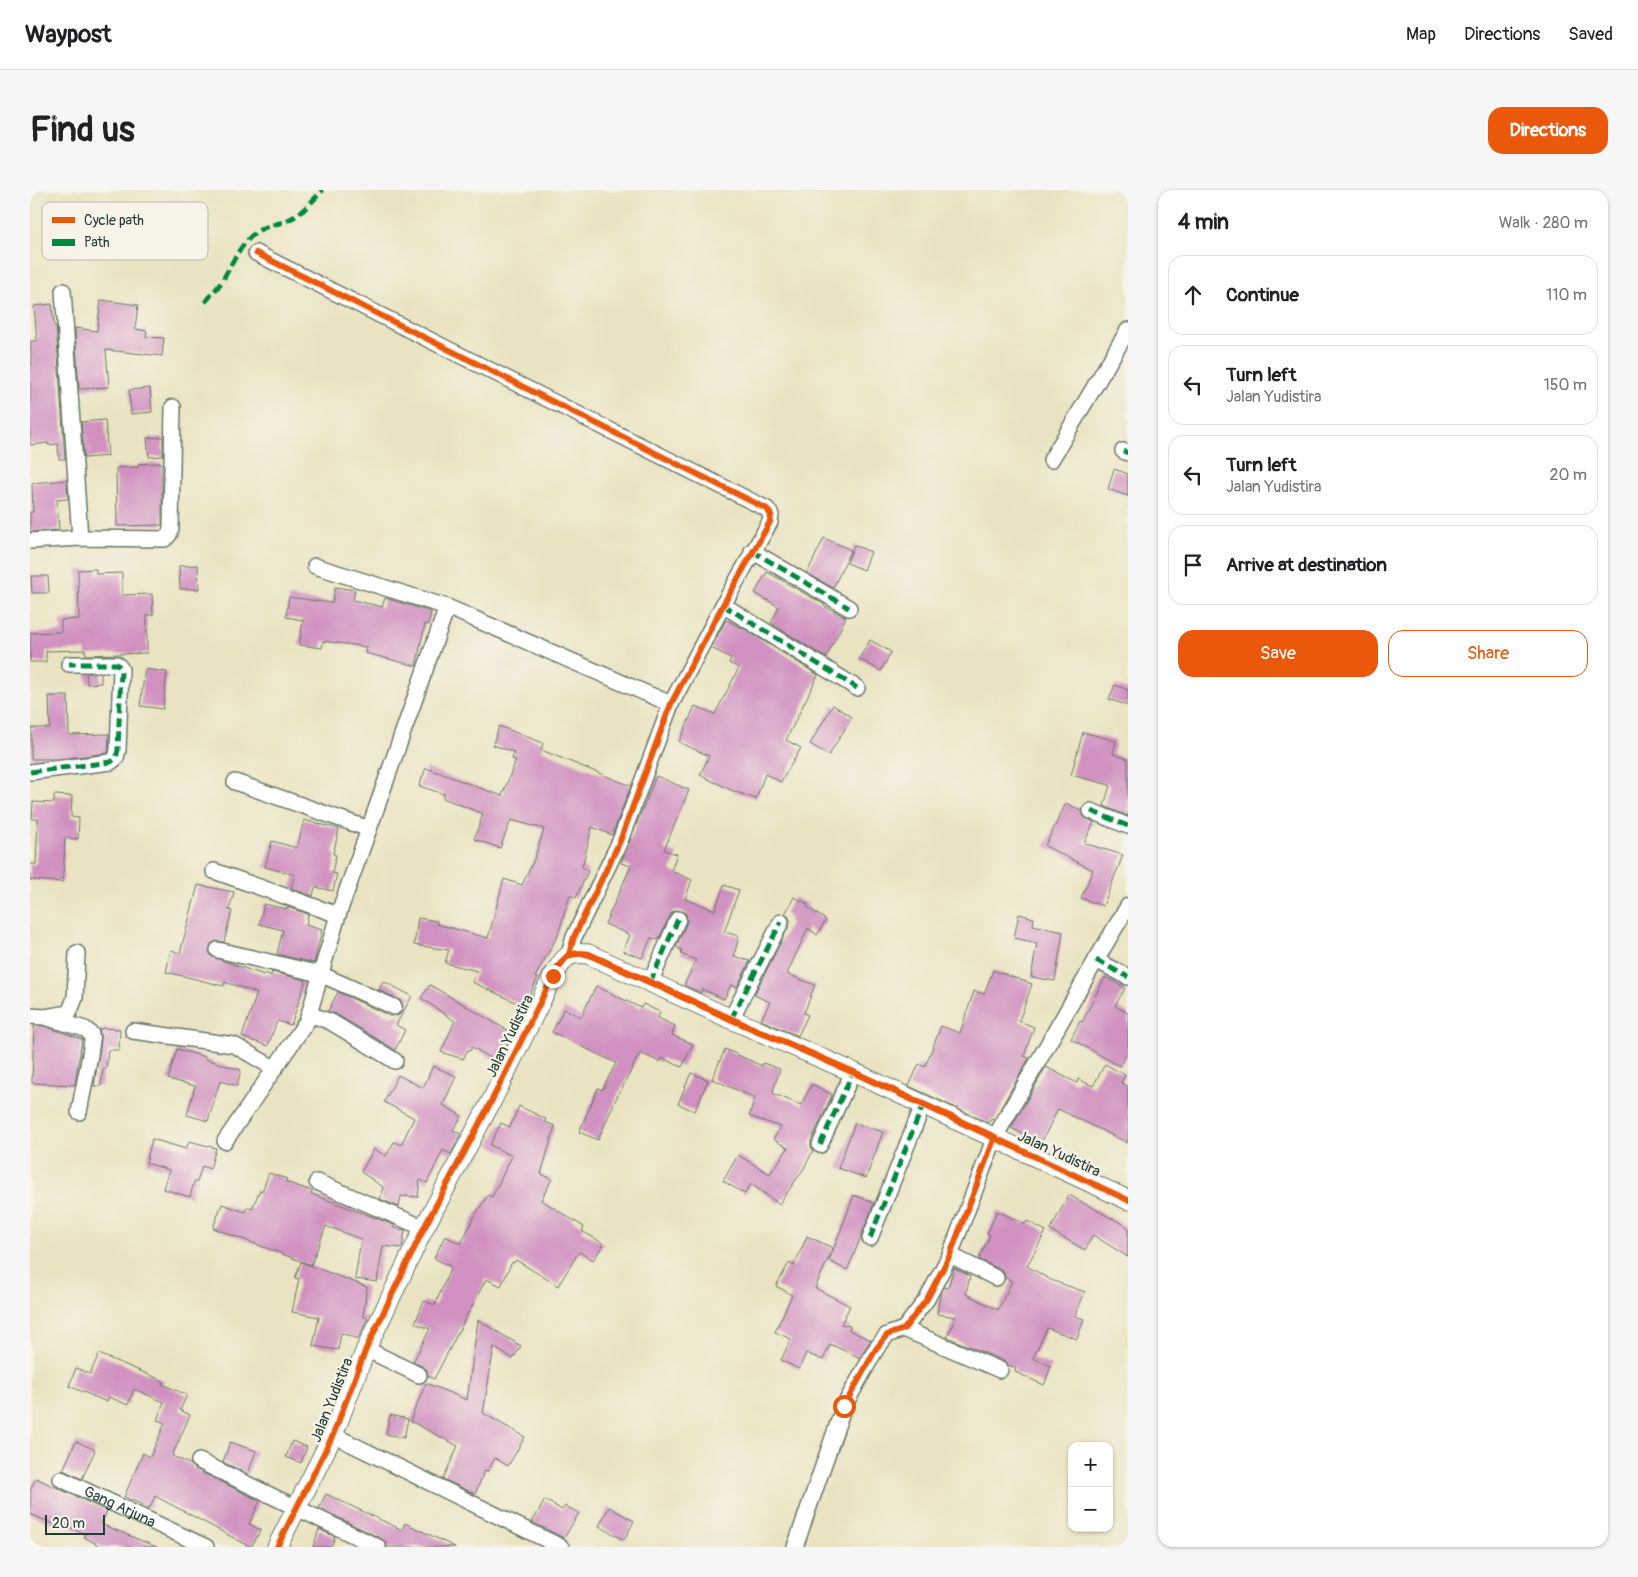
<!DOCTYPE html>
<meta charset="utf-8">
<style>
:root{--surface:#fff;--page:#f6f6f6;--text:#202124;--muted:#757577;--line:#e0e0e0;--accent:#ea580c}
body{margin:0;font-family:Pangolin,sans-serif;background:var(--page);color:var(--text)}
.controls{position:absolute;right:15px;bottom:15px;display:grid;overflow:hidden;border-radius:10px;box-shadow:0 1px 4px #0004}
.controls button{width:45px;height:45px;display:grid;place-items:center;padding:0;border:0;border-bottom:1px solid var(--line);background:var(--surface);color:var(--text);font:25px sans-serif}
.scale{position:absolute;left:15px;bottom:12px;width:60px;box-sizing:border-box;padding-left:5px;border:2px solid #1f3d34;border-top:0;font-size:14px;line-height:18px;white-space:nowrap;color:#1f3d34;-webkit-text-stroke:4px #f7f3e8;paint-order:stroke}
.stop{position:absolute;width:15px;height:15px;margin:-11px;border:4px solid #ea580c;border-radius:50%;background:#fff}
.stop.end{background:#ea580c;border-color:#fff;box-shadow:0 1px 5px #0008}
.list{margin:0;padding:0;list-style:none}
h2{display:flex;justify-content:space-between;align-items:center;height:65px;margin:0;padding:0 20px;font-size:21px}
h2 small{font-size:16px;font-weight:400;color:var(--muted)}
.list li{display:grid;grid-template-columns:32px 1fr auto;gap:15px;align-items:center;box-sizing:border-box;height:80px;margin:0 10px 10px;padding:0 10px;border:1px solid var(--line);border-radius:15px}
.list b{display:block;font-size:19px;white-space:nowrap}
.list p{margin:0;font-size:16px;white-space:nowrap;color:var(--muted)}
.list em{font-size:16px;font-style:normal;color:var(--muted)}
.actions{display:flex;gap:10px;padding:15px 20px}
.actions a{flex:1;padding:11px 0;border:1px solid var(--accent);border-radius:15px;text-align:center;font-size:18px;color:var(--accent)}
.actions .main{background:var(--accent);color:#fff}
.icon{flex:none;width:28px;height:28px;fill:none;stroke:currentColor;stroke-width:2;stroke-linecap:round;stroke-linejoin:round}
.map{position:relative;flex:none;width:1098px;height:1357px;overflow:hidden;border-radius:15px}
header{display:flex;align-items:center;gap:30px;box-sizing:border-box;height:70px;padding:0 25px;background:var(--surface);border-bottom:1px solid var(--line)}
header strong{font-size:24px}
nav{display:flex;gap:28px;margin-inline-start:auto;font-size:18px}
.intro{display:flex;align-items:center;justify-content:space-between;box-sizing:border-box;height:120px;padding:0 30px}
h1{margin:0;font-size:35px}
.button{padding:12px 22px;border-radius:15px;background:var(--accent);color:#fff;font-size:18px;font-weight:700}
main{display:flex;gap:30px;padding:0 30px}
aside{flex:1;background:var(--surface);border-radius:15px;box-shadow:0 1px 4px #0004}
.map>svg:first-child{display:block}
.building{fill:#d090c0}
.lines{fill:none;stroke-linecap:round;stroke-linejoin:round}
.minor-casing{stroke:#667765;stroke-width:18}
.tertiary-casing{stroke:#667765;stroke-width:21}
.minor{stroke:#fff;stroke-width:15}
.tertiary{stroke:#fff;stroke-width:19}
.quiet{stroke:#00873e;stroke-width:5;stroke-dasharray:10 5;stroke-linecap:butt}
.cycleway-casing{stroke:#f7f3e8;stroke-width:9}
.cycleway{stroke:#e8590c;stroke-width:6}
.route{stroke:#ea580c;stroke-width:6}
.labels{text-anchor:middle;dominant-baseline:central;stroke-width:4.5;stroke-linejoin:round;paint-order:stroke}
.street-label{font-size:15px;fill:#1f3d34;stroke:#f7f3e8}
.key{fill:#f7f3e8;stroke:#b6bcb2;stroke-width:1}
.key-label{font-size:14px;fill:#1f3d34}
</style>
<header>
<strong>Waypost</strong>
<nav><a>Map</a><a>Directions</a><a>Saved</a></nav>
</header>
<div class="intro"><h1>Find us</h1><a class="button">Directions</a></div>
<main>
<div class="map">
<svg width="1098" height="1357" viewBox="0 0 1098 1357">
<rect width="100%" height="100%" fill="#f7f3e8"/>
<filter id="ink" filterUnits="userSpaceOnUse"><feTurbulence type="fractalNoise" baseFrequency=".02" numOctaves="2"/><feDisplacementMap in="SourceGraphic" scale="10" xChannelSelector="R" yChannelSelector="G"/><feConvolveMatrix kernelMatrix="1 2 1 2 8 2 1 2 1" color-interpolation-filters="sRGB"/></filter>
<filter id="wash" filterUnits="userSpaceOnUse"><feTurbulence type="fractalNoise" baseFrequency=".0096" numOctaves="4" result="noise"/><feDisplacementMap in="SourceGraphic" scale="20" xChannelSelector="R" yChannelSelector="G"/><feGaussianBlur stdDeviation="1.12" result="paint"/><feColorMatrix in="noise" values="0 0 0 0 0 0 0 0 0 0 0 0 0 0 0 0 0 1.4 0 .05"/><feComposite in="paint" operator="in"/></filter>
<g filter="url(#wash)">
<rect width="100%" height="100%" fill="#eae3c1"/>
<g id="blocks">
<!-- building -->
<g class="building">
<path d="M 71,110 L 108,115 L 105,139 L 117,141 L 116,147 L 134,148 L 132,166 L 76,160 L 79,197 L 49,199 L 45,138 L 67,141 Z"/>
<path d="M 22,114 L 24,136 L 26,136 L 35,269 L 29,269 L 28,254 L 18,255 L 18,253 L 0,255 L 0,175 L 2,175 L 0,151 L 7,151 L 4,116 Z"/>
<path d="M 120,198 L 122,222 L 101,224 L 99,200 Z"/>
<path d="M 75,230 L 78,266 L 54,268 L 51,232 Z"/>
<path d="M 133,247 L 133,266 L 119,267 L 117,248 Z"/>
<path d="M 132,273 L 132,335 L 87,336 L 86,278 L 108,277 L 108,274 Z"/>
<path d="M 1084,279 L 1098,284 L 1098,306 L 1078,299 Z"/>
<path d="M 37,290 L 38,309 L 27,310 L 29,340 L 0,342 L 0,322 L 3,322 L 2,293 Z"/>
<path d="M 794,348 L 821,360 L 803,398 L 777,383 Z"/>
<path d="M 824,355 L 841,362 L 834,380 L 817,373 Z"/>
<path d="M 168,375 L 169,399 L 150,399 L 149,376 Z"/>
<path d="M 66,379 L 66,384 L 92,383 L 92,405 L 122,404 L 123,425 L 117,425 L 117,463 L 56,465 L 55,460 L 16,461 L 16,472 L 0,472 L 0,443 L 31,442 L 31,430 L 49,429 L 48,380 Z"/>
<path d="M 737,382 L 795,415 L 794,416 L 816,427 L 796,468 L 741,433 L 749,417 L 725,403 Z"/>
<path d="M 1,386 L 18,386 L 19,403 L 2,403 Z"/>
<path d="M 305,397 L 325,400 L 323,410 L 352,417 L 355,408 L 401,422 L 398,435 L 395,434 L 386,476 L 335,463 L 337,457 L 293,451 L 292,458 L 269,455 L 273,430 L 256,427 L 259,407 L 302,413 Z"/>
<path d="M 696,430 L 716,440 L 788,485 L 756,550 L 771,558 L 751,592 L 735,584 L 726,609 L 703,601 L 670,585 L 679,566 L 649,552 L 665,516 L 685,524 L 709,478 L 699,473 L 701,468 L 681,458 Z"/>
<path d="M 840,450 L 861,462 L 851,481 L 829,469 Z"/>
<path d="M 115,479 L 137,482 L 133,519 L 110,516 Z"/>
<path d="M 56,483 L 71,483 L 71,493 L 57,494 Z"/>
<path d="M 1085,495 L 1098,500 L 1098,516 L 1079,509 Z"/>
<path d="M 19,506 L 38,506 L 39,545 L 79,544 L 78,563 L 29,569 L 1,569 L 1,538 L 20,538 Z"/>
<path d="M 803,515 L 822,527 L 799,565 L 780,554 Z"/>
<path d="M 469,536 L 513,553 L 511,560 L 601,596 L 582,645 L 562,637 L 552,677 L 558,681 L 546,708 L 540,705 L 528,745 L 505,787 L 508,788 L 494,816 L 442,792 L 447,781 L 415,773 L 419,760 L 384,755 L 388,728 L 407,731 L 407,734 L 458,748 L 474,689 L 492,695 L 505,667 L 514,639 L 481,630 L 470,658 L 444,649 L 453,624 L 413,608 L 414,604 L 389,596 L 396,578 L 472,606 L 486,570 L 482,569 L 484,562 L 463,555 Z"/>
<path d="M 1053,542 L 1086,551 L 1083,564 L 1098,569 L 1098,626 L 1074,616 L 1080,595 L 1041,585 Z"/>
<path d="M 626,586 L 659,600 L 634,660 L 647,664 L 641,681 L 662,690 L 655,709 L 685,720 L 694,695 L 709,700 L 694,742 L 709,746 L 704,766 L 720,771 L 707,797 L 701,795 L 694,809 L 672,799 L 671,803 L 654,795 L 666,770 L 651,764 L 652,760 L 646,757 L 657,732 L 656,724 L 652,721 L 647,720 L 642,722 L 628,750 L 621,748 L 612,768 L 593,761 L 600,745 L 575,734 L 601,676 L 591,673 Z"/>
<path d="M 24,605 L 42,606 L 41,627 L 49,628 L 48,649 L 35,648 L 33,692 L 0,690 L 0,674 L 6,674 L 8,629 L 2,629 L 3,612 L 24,613 Z"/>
<path d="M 1036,613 L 1052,621 L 1054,627 L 1064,632 L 1054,653 L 1093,665 L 1073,716 L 1051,708 L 1063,680 L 1015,656 Z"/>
<path d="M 274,630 L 309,639 L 303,664 L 306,665 L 302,683 L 307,684 L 303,701 L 285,697 L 283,706 L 261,698 L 265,685 L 235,677 L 242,651 L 267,658 Z"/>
<path d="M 168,695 L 204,702 L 199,720 L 202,721 L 194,752 L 186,751 L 181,754 L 179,762 L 182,767 L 234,785 L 235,783 L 241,786 L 242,782 L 276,790 L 261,835 L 247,831 L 238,856 L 212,847 L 227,803 L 195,792 L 194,796 L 136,782 L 141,760 L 150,763 Z"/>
<path d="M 764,707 L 778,714 L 777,717 L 796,730 L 787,745 L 778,738 L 757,784 L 785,795 L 774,823 L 778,825 L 768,846 L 731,830 L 740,812 L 724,805 L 759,736 L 760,731 L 758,725 L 755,724 Z"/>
<path d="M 234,714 L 256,719 L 257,717 L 278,724 L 276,735 L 292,740 L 284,773 L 247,764 L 253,740 L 229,734 Z"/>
<path d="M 989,724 L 1004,728 L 1003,735 L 1033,742 L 1025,791 L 1001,787 L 1007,753 L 984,748 Z"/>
<path d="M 963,780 L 1002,794 L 989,831 L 1004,837 L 994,866 L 999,868 L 964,930 L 961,929 L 959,933 L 879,896 L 889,874 L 895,877 L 911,836 L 930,843 L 944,801 L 954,804 Z"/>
<path d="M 1075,787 L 1095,798 L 1085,816 L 1098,823 L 1098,862 L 1090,876 L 1041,849 L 1050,831 L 1052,832 Z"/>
<path d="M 353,791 L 382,806 L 366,835 L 375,840 L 365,860 L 306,824 L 298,821 L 308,802 L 360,826 L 369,825 L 372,821 L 373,817 L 371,811 L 349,800 Z"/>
<path d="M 400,795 L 482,843 L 468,872 L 442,857 L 440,861 L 438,860 L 433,869 L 411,862 L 425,831 L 391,808 Z"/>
<path d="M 566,796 L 611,818 L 613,814 L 630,822 L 628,828 L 645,836 L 642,845 L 663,854 L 652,877 L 632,868 L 630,872 L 610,863 L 590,902 L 589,902 L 568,950 L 549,942 L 568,898 L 572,900 L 586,873 L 522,842 L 534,819 L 551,827 Z"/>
<path d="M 4,836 L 13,836 L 52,849 L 45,895 L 2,893 Z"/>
<path d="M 72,838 L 90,839 L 89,860 L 78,860 L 76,879 L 73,879 L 71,896 L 64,896 L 71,851 L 69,839 L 72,839 Z"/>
<path d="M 147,859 L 175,867 L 175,869 L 211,880 L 207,896 L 190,891 L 178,931 L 157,925 L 165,896 L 138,889 Z"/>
<path d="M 695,859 L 732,876 L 733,873 L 750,879 L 743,901 L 744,904 L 771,915 L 782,894 L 802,905 L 781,951 L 781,956 L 783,961 L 773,980 L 749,1014 L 721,994 L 715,1004 L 693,991 L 708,965 L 740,984 L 758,958 L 743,949 L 751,937 L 719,926 L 725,908 L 682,889 Z"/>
<path d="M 1075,874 L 1095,885 L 1091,893 L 1098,896 L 1098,953 L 1028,919 L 1011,953 L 981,938 L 1016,877 L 1047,893 L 1048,889 L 1063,896 Z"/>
<path d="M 403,876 L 426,886 L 413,915 L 432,926 L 423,940 L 431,944 L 421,964 L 413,960 L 397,993 L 390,990 L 388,1007 L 371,1006 L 369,1017 L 350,1009 L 353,997 L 331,982 L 344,959 L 356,966 L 364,952 L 371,955 L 384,928 L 354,912 L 368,885 L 393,898 Z"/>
<path d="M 661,883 L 678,890 L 665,921 L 648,914 Z"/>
<path d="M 489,916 L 516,929 L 515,932 L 525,936 L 511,984 L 522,989 L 511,1010 L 554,1037 L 552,1041 L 574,1054 L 563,1070 L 549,1062 L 528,1096 L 486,1070 L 484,1073 L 482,1072 L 471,1096 L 456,1089 L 404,1189 L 398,1186 L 397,1180 L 394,1177 L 383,1172 L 400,1139 L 385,1133 L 394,1111 L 405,1115 L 421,1077 L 404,1068 L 415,1046 L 431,1054 L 444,1027 L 458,1005 L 462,1007 L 482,966 L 460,955 L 471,933 L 480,937 Z"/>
<path d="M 825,933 L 853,942 L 836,988 L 808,978 Z"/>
<path d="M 122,949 L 156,959 L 159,951 L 186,958 L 180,979 L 172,976 L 167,992 L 164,992 L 160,1007 L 133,999 L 139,980 L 116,973 Z"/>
<path d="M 239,983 L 257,989 L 256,992 L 282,1001 L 281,1004 L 346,1028 L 364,1035 L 364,1038 L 375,1040 L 372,1058 L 353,1056 L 347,1092 L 325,1089 L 331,1049 L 296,1036 L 281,1075 L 183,1038 L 192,1014 L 215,1022 L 217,1017 L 222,1019 L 230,1000 L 232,1001 Z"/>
<path d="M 824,1005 L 844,1013 L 823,1067 L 817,1080 L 799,1071 Z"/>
<path d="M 1039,1005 L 1098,1037 L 1098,1067 L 1063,1045 L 1055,1060 L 1020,1040 Z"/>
<path d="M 967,1021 L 995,1034 L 997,1031 L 1016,1041 L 997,1076 L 1021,1090 L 1055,1102 L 1045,1126 L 1054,1129 L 1047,1149 L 1017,1138 L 1003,1168 L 1021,1176 L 1014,1195 L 985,1182 L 986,1178 L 978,1175 L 974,1171 L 917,1147 L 926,1127 L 907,1124 L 910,1105 L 914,1097 L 918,1098 L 924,1078 L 940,1086 L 936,1104 L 968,1120 L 982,1091 L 975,1088 L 974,1083 L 971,1080 L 949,1069 L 960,1045 L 957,1044 Z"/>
<path d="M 777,1046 L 803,1058 L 785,1098 L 820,1116 L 811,1134 L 820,1136 L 819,1140 L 841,1150 L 830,1168 L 800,1154 L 793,1170 L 776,1163 L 769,1179 L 751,1170 L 761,1149 L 745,1142 L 762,1105 L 746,1096 L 759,1073 L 764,1076 Z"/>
<path d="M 271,1072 L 337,1097 L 333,1126 L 338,1128 L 328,1149 L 311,1143 L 308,1160 L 283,1156 L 289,1127 L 262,1122 L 269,1089 L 265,1088 Z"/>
<path d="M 448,1130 L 491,1156 L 483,1169 L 464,1157 L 453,1223 L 495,1247 L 478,1276 L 465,1268 L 458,1281 L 455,1280 L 445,1304 L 413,1289 L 428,1256 L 380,1231 L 396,1193 L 437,1210 Z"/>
<path d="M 69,1164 L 134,1191 L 132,1194 L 157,1205 L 150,1220 L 160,1225 L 142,1266 L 160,1274 L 165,1279 L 230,1311 L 219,1334 L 231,1340 L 221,1357 L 125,1306 L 120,1318 L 94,1307 L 113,1263 L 120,1267 L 135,1233 L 127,1230 L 134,1212 L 104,1199 L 98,1215 L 79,1207 L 77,1212 L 39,1196 L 46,1178 L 60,1184 Z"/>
<path d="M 360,1225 L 378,1229 L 374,1248 L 356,1244 Z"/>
<path d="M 46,1251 L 65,1260 L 52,1289 L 33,1280 Z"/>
<path d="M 262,1251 L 277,1257 L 271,1273 L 256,1267 Z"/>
<path d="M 200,1252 L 226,1261 L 218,1284 L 193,1272 Z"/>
<path d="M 6,1288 L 77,1321 L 71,1334 L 127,1357 L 72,1357 L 54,1347 L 55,1344 L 25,1331 L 24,1334 L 0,1324 L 0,1301 Z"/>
<path d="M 296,1304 L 372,1340 L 375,1333 L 425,1357 L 357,1357 L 356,1352 L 352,1349 L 289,1318 Z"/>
<path d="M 515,1310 L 532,1320 L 535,1316 L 549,1323 L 534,1348 L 502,1332 Z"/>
<path d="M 579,1317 L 604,1331 L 594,1350 L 569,1336 Z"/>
<path d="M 289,1339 L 305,1347 L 301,1357 L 283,1357 Z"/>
</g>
</g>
</g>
<g filter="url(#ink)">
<use href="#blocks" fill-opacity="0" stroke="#667765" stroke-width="1"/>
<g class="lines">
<!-- minor casing -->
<g class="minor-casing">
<g id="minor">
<path d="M 226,63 L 737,319 L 741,325 L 740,332 L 693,415 L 641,514 L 590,651 L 544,747 L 539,764"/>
<path d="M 33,101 L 50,348"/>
<path d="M 1093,261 L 1098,263"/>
<path d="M 1021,270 L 1098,140"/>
<path d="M 0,351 L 50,348 L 135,349 L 139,345 L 141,339 L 143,217"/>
<path d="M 722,361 L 819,418"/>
<path d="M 285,376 L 417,417"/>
<path d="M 693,415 L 827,498"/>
<path d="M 0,582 L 81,572 L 86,568 L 88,560 L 91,479 L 87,474 L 39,474"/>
<path d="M 205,592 L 339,639"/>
<path d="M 1061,621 L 1098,636"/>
<path d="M 184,681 L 308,725"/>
<path d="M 188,760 L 290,784 L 364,817"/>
<path d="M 1066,770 L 1098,787"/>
<path d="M 620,793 L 648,729"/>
<path d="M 279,824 L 301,832 L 365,871"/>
<path d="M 0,826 L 15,827 L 39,823 L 45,808 L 47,763"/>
<path d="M 15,827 L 55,839 L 61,844 L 62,850 L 60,865 L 49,922"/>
<path d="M 701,829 L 751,732"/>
<path d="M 103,841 L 204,855 L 244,878"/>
<path d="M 195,951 L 277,831 L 308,725 L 339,639 L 417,417 L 641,514"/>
<path d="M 790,955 L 823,882"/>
<path d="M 287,992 L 394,1038"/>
<path d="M 840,1048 L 893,915"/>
<path d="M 920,1065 L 966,1088"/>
<path d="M 874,1139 L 970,1180"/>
<path d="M 336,1159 L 389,1185"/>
<path d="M 303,1245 L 531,1357"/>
<path d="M 169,1271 L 348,1357"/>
<path id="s1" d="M 31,1289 L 176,1357"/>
<path d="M 765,1357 L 814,1216 L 846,1159 L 857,1145 L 874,1139 L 897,1109 L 920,1065 L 965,947 L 1066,770 L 1098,716"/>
</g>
</g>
<!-- tertiary casing -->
<g class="tertiary-casing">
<path id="tertiary" d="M 247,1357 L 303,1245 L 336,1159 L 394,1038 L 463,908 L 523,786 C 534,769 536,761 558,764 L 701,829 L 823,882 L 1098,1010"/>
</g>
<!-- minor -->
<use href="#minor" class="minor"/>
<!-- tertiary -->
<use href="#tertiary" class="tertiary"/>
<!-- quiet -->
<g class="quiet">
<path d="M 175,112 C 181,105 187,99 192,91 C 203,73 210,53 228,41 C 238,34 248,35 258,30 C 272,24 282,11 293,0"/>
<path d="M 1093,261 L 1098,263"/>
<path d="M 722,361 L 819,418"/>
<path d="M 693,415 L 827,498"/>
<path d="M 0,582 L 81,572 L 86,568 L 88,560 L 91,479 L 87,474 L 39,474"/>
<path d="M 1061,621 L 1098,636"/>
<path d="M 1066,770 L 1098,787"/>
<path d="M 620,793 L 648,729"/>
<path d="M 701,829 L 751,732"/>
<path d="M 790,955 L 823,882"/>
<path d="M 840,1048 L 893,915"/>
</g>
<!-- cycleway casing -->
<g class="cycleway-casing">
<g id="cycleway">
<path d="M 226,63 L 737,319 L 741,325 L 740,332 L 693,415 L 641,514 L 590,651 L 544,747 L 539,764"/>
<path d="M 247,1357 L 303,1245 L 336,1159 L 394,1038 L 463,908 L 523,786 C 534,769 536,761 558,764 L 701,829 L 823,882 L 1098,1010"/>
</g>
</g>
<!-- cycleway -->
<use href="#cycleway" class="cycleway"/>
</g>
</g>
<g class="lines" filter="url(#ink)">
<!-- route -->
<path class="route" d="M 523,786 C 534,768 536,761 558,764 L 701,829 L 823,882 L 965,947 L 920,1065 L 897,1109 L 874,1139 L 857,1145 L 846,1159 L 814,1216"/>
</g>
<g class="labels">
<!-- street labels -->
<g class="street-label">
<text transform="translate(480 846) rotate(-64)">Jalan Yudistira</text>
<text transform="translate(1029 964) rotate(25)">Jalan Yudistira</text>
<text transform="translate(302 1210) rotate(-68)">Jalan Yudistira</text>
<text stroke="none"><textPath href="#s1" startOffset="65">Gang Arjuna</textPath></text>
</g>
</g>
<!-- legend -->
<rect x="12" y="12" width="166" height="58" rx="8" class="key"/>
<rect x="22" y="27" width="23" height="6" fill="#e8590c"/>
<rect x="22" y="49" width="23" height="7" fill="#00873e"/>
<g class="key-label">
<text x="54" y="35">Cycle path</text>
<text x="54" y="57">Path</text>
</g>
</svg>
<div class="controls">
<button>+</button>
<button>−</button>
</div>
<div class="scale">20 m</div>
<div class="stop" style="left:814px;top:1216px"></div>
<div class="stop end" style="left:523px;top:786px"></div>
</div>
<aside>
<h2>4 min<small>Walk · 280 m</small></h2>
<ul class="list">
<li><svg class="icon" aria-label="ahead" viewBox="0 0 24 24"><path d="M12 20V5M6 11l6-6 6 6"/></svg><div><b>Continue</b></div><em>110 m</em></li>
<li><svg class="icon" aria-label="left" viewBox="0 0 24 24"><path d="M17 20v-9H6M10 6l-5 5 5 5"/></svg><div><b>Turn left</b><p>Jalan Yudistira</p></div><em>150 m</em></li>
<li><svg class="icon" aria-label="left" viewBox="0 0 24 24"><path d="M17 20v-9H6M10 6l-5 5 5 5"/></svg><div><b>Turn left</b><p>Jalan Yudistira</p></div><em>20 m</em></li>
<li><svg class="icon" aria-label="arrive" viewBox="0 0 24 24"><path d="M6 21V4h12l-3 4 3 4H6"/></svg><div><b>Arrive at destination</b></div></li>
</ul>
<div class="actions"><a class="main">Save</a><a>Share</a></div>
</aside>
</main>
